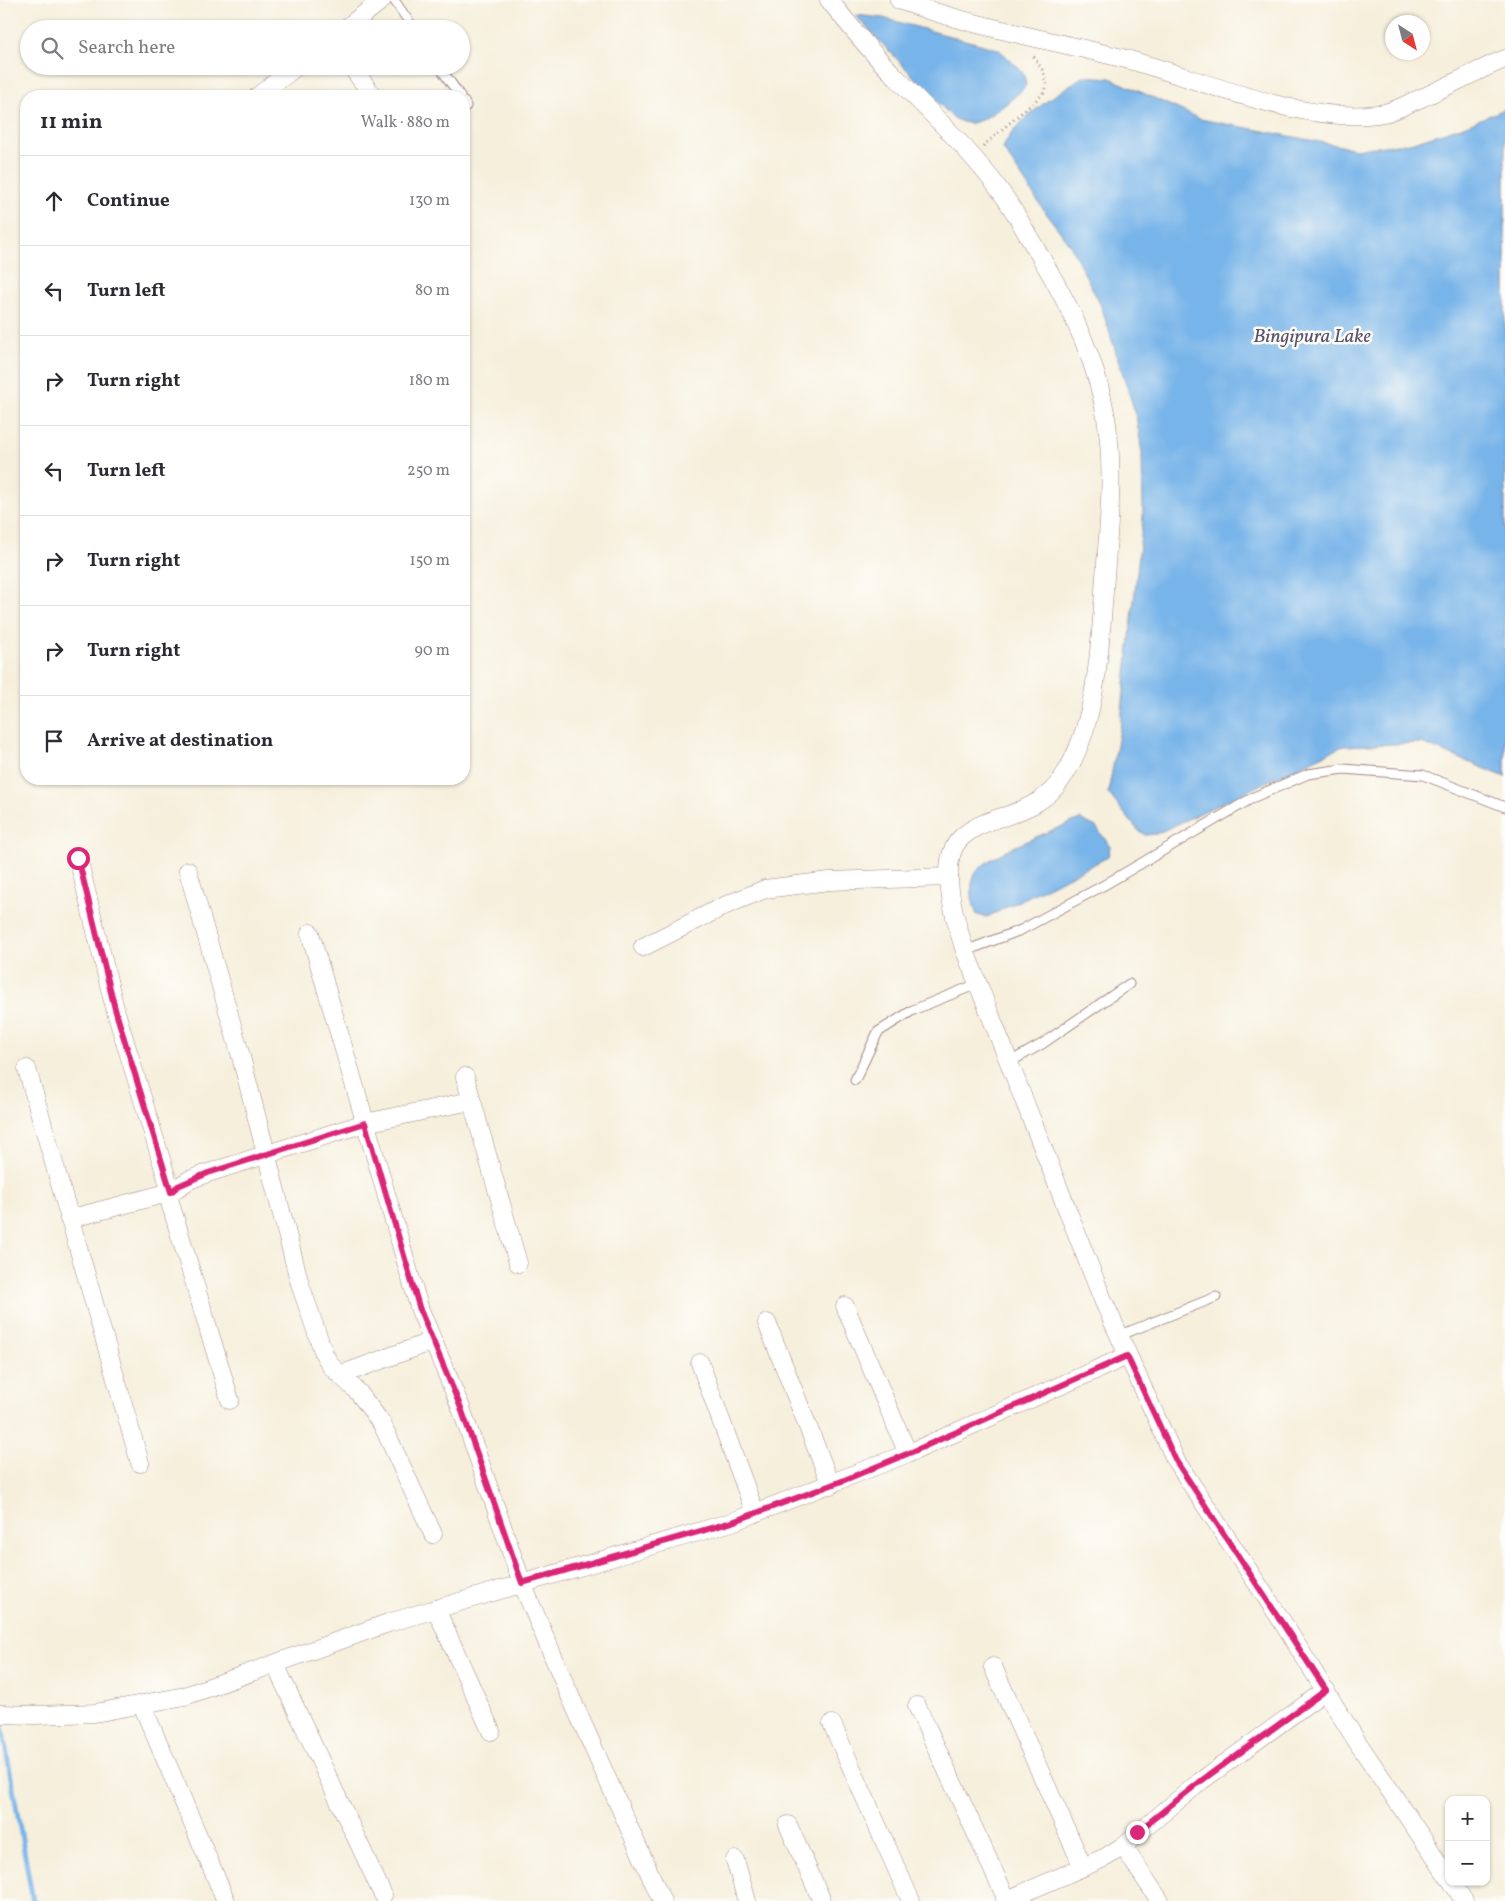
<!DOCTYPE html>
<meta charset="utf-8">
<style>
:root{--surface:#fff;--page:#f7f7f7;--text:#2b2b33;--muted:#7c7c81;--line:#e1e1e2}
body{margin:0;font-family:Vollkorn,serif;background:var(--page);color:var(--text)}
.controls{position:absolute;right:15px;bottom:15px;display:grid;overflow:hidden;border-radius:10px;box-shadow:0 1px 4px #0004}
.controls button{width:45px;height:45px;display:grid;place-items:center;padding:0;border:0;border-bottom:1px solid var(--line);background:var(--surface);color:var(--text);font:25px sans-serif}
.compass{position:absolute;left:1385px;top:15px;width:45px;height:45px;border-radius:50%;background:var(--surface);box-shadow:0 1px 4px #0004;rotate:144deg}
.stop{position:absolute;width:15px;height:15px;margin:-11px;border:4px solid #db2777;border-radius:50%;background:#fff}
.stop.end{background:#db2777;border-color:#fff;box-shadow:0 1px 5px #0008}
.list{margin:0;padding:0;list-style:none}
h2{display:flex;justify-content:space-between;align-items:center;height:65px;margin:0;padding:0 20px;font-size:21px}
h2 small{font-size:16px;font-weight:400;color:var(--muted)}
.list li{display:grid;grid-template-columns:32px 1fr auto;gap:15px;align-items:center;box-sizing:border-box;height:90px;padding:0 20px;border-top:1px solid var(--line)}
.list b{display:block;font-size:19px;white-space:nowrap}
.list em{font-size:16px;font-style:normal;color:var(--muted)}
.icon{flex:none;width:28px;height:28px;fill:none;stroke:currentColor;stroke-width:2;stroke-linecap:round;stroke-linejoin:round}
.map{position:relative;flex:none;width:1505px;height:1901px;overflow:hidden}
.search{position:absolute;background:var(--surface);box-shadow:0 1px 4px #0004;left:20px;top:20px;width:450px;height:55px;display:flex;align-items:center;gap:12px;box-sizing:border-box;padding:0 18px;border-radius:28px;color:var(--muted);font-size:19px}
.panel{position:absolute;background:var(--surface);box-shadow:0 1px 4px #0004;left:20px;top:90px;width:450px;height:695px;border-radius:20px}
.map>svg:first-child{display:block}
.water{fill:#77b4e9;stroke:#606a8a}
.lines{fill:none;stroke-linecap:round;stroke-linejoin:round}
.stream{stroke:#77b4e9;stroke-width:5}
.service-casing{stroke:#a08784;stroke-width:11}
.minor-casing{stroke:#a08784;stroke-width:19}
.path{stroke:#a08784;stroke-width:3;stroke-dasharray:1 4;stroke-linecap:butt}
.service{stroke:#fff;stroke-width:9}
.minor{stroke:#fff;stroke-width:18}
.route{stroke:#db2777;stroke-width:6}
.labels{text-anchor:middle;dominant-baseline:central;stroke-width:5;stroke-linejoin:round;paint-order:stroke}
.water-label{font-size:20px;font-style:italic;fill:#5a536e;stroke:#fdfcf7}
</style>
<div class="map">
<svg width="1505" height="1901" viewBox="0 0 1505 1901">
<rect width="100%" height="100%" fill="#fdfcf7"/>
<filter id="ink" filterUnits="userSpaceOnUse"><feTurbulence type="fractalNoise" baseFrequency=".02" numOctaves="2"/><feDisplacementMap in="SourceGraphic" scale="10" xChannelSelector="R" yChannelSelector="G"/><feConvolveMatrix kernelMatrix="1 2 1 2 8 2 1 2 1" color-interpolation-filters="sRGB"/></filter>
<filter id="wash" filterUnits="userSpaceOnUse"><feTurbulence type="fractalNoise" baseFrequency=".0096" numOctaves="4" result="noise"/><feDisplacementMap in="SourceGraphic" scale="20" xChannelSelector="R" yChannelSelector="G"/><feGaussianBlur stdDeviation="1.12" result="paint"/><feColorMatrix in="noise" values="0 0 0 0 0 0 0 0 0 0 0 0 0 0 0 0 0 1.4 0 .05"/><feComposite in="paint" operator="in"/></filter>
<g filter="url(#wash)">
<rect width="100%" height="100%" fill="#f6efdc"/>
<!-- water -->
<g class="water">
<path d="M 855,15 L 883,18 L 998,49 L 1017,66 L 1024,75 L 1026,85 C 1018,96 982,125 968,123 C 963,123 958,120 953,118 Z"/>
<path d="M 1084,76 L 1110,78 L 1200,119 L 1357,149 L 1410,143 L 1461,127 L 1505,109 L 1505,777 L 1422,743 L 1343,746 L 1156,834 L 1145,835 L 1137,829 L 1108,793 L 1120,729 L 1143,517 L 1142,453 L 1136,415 L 1101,306 L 1070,245 L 1043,209 L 1003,149 C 1011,122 1061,91 1084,76 Z"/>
<path d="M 1080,819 L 1096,827 L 1110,846 L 1108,857 L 987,917 L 977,915 C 972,905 969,884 975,874 C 986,854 1057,829 1080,819 Z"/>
</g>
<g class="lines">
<!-- stream -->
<path class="stream" d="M 0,1716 L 33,1901"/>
</g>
</g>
<g filter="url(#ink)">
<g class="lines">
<!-- service casing -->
<g class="service-casing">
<g id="service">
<path d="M 394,0 L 414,29"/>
<path d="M 439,66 L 460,96"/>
<path d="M 464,102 L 466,106"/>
<path d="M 965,951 L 1021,930 L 1106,884 L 1254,797 L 1308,774 L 1343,769 L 1423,775 L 1505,807"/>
<path d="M 1008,1063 L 1042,1044 L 1129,984"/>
<path d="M 855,1080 L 878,1032 L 913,1010 L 977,984"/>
<path d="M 1118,1336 L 1216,1297"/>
</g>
</g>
<!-- minor casing -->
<g class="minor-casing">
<g id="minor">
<path d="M 829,0 C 849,25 869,50 891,72 C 928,111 969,148 1001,192 C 1013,208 1023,227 1033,244 C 1063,294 1091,345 1103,402 C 1117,463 1108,529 1104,591 C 1100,649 1096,731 1061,780 C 1047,800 1028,808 1006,816 C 991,820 972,827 961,838 C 936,861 956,923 965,951 L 1103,1300 L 1176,1461 L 1278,1615 L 1358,1743 L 1449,1878"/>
<path d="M 899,0 C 973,27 1051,40 1126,59 C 1201,79 1307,127 1384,113 C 1394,111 1404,106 1412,102 C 1444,89 1473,72 1505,59"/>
<path d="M 345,29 L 382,0"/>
<path d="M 351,66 L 373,96"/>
<path d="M 258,96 L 297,66"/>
<path d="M 78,858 L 115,1009 L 171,1192 L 169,1199 L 230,1400"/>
<path d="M 188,871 L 240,1053 L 300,1284 L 324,1354 L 331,1366 L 359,1393 L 382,1424 L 433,1534"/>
<path d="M 310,933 L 420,1310 L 461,1408 L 522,1583 L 567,1689 L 662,1901"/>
<path d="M 643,947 L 724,906 L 765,889 L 829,881 L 949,877"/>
<path d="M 27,1069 L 140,1463"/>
<path d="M 465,1077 L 518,1263"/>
<path d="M 69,1219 L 171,1192 L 189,1180 L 208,1173 L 365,1123 L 471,1101"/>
<path d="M 845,1306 L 908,1454"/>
<path d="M 767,1323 L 831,1485"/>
<path d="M 700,1363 L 755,1513"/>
<path d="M 340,1375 L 433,1341"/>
<path d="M 436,1609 L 491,1731"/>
<path d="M 275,1664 L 383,1895"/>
<path d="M 993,1667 L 1083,1867"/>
<path d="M 142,1705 L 226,1901"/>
<path d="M 917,1706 L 1007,1900"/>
<path d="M 0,1714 L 35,1715 L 95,1713 L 185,1696 L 388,1623 L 732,1522 L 914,1451 L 1127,1356"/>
<path d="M 832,1724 L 911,1901"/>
<path d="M 788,1825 L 822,1901"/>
<path d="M 1123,1846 L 1160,1901"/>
<path d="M 735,1860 L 747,1901"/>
<path d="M 1452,1882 L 1464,1901"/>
<path d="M 1005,1901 L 1106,1857 L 1123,1846 L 1201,1781 L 1326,1690"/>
</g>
</g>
<!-- path -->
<path class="path" d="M 983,146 L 1042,95 L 1047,86 L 1043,71 L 1032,54"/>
<!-- service -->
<use href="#service" class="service"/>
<!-- minor -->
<use href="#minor" class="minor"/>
</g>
</g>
<g class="lines" filter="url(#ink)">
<!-- route -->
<path class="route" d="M 78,858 L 115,1009 L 171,1192 L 178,1186 L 208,1173 L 365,1123 L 420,1310 L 461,1408 L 522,1583 L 732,1522 L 842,1481 L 914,1451 L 1127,1356 L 1176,1461 L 1326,1690 L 1201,1781 L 1137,1832"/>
</g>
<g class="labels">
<!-- water labels -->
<g class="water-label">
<text x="1312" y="337">Bingipura Lake</text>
</g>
</g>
</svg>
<div class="controls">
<button>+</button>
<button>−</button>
</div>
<svg class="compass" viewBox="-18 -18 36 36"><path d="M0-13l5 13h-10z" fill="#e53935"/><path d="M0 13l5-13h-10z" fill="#7c7c81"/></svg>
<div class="stop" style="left:78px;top:858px"></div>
<div class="stop end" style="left:1137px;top:1832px"></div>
<div class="search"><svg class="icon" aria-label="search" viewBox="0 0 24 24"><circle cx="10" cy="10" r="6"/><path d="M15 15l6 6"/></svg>Search here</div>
<section class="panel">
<h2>11 min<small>Walk · 880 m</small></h2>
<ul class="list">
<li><svg class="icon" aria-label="ahead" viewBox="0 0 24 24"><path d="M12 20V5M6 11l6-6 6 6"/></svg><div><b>Continue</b></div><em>130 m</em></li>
<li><svg class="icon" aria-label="left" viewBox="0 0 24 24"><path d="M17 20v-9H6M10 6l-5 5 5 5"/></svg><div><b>Turn left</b></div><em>80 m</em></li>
<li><svg class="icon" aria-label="right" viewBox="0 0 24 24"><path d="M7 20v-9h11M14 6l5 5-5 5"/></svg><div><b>Turn right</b></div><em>180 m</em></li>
<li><svg class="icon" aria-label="left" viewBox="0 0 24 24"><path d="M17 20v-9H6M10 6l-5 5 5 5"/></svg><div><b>Turn left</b></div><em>250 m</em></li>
<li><svg class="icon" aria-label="right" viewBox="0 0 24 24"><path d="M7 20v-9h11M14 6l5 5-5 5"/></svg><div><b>Turn right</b></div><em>150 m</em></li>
<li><svg class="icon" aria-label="right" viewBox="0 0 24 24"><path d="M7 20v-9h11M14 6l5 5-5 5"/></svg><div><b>Turn right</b></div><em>90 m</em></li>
<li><svg class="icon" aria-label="arrive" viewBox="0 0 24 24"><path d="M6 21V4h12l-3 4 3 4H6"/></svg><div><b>Arrive at destination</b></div></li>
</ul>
</section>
</div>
